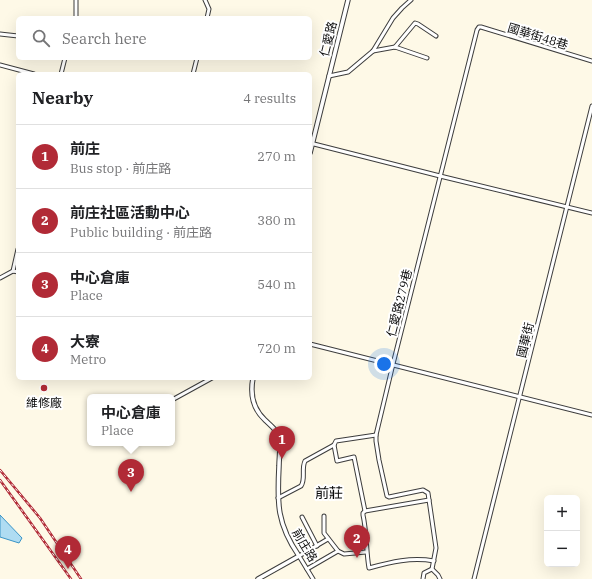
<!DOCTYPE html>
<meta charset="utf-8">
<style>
:root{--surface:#fff;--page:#f6f6f6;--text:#202124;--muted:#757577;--line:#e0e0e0;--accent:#b12a36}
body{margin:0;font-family:"IBM Plex Serif","Noto Sans TC",serif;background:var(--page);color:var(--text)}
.controls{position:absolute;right:12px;bottom:12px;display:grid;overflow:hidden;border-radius:6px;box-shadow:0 4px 16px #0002}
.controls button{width:36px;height:36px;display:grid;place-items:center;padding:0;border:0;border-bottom:1px solid var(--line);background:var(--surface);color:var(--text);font:20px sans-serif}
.you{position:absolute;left:384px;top:364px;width:14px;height:14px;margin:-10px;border:3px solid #fff;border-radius:50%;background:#1a73e8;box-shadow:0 0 0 6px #1a73e833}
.badge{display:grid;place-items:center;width:26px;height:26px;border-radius:50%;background:var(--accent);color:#fff;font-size:13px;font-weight:700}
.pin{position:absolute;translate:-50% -33px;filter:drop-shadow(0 1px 2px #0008)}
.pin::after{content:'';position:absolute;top:21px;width:14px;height:12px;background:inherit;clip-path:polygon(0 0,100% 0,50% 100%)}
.popup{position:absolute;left:87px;top:394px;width:88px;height:52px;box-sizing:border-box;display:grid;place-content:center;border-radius:6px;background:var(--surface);filter:drop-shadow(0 1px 3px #0005);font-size:13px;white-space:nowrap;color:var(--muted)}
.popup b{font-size:15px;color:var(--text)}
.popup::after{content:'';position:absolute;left:50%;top:100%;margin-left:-8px;border:8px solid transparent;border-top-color:var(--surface)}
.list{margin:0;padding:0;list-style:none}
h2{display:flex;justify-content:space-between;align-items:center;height:52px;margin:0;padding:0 16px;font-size:17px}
h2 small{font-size:13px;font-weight:400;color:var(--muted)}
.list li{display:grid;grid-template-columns:26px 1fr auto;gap:12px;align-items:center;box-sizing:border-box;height:64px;padding:0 16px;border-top:1px solid var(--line)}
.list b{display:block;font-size:15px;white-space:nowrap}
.list p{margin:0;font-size:13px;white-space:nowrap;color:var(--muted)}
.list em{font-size:13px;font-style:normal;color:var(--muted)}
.icon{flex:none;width:22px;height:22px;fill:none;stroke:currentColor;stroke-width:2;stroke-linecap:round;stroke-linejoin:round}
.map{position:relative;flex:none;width:592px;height:579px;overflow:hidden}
.search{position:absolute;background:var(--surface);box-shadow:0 4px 16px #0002;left:16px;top:16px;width:296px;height:44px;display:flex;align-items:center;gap:10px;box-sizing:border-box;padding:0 14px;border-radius:6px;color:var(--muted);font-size:15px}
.panel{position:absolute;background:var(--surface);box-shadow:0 4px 16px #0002;left:16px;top:72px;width:296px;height:308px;border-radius:6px}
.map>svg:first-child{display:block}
.water{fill:#afdcf2;stroke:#3a94c6}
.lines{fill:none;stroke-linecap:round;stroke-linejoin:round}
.minor-casing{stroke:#3d3d3d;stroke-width:5}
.tertiary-casing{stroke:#3d3d3d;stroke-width:5.5}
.minor{stroke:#fff;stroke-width:3}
.tertiary{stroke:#fff;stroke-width:3.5}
.rail-casing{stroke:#b12a36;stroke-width:2.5}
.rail{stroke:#fff;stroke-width:1;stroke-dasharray:3;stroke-linecap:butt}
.poi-dot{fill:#b12a36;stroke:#fff;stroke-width:1.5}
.labels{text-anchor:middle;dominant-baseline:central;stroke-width:4;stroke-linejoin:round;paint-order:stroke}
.street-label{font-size:12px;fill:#0a0a0a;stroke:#fff}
.poi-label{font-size:12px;fill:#0a0a0a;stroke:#fff}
.quarter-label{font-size:14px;fill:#0a0a0a;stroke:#fff}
</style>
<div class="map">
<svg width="592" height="579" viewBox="0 0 592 579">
<rect width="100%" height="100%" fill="#fef9e7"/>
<!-- water -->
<path class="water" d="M 0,515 L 22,538 L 19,543 L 0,537 Z"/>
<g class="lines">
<!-- minor casing -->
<g class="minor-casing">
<g id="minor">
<path d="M 76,0 L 76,18"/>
<path d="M 205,0 L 209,9 L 207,18"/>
<path d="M 0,34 L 18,36"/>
<path d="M 395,47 L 415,23 L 418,24 L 436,36"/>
<path d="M 373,51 L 395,47 L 427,58"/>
<path d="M 0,65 L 34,74"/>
<path d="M 61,74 L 65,58"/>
<path d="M 193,74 L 197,58"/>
<path d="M 329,76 L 348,72 L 373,51 L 393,18 L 402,8 L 411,0"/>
<path d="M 310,143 L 440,176 L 592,213"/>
<path d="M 13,271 L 18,249"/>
<path d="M 0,278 L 13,271 L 18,272"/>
<path d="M 310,344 L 592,415"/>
<path d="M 172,400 L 212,378"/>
<path d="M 334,445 L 337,461 L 354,457 L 365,511 L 363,513 L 363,515 C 367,533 366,551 369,568 C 391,562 411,557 434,561"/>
<path d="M 278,498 L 301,486 C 306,479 301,469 305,461 L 334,445 L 336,441 L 376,435"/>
<path d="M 365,511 L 429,500"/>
<path d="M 324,516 L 324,533 L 338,551 L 344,554 L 366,552"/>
<path d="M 302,517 L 317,546"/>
<path d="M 307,569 L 338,551"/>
<path d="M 313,579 L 299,556 L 328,539"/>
<path d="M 423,579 L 424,573 L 432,569"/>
<path d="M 440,579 L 438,575 L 432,569 L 436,548 L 428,493 L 423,490 L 389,497 L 387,496 L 379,460 L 376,441 L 376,435 L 393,364 L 477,30 L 479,27 L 481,27 L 592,61"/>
<path d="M 474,579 L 592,106"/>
</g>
</g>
<!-- tertiary casing -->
<g class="tertiary-casing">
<g id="tertiary">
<path d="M 310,153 L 348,0"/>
<path d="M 253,378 C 250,394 253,409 265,420 C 270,425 279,431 279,439 C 281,447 279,457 279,466 C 277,504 277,524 299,556 L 258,579"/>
</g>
</g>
<!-- minor -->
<use href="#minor" class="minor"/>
<!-- tertiary -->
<use href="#tertiary" class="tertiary"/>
<!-- rail casing -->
<g class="rail-casing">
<g id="rail">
<path d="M 0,470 L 40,518 L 81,579"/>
<path d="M 0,480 L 71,579"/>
</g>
</g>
<!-- rail -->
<use href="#rail" class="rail"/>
</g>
<!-- markers -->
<circle class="poi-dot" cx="44" cy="388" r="4"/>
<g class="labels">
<!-- street labels -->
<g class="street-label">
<text transform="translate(538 36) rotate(17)">國華街48巷</text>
<text transform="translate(328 39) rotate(-76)">仁愛路</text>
<text transform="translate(399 303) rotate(-76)">仁愛路279巷</text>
<text transform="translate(525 340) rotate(-76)">國華街</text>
<text transform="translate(305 545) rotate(59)">前庄路</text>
</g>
<!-- poi labels -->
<g class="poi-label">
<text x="44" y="402">維修廠</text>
</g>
<!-- quarter labels -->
<g class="quarter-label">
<text x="329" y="493">前莊</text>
</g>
</g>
</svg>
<div class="controls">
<button>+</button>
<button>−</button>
</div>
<div class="you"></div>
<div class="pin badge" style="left:282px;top:459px">1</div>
<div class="pin badge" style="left:357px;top:558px">2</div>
<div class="pin badge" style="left:131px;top:492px">3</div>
<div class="popup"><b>中心倉庫</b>Place</div>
<div class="pin badge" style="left:68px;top:569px">4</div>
<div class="search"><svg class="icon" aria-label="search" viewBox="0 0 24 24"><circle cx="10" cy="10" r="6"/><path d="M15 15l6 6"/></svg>Search here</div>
<section class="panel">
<h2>Nearby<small>4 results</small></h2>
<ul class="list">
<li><span class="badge">1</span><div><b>前庄</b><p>Bus stop · 前庄路</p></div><em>270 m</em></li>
<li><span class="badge">2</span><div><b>前庄社區活動中心</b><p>Public building · 前庄路</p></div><em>380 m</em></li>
<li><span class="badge">3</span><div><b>中心倉庫</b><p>Place</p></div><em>540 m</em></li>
<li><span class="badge">4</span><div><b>大寮</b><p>Metro</p></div><em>720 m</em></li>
</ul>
</section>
</div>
